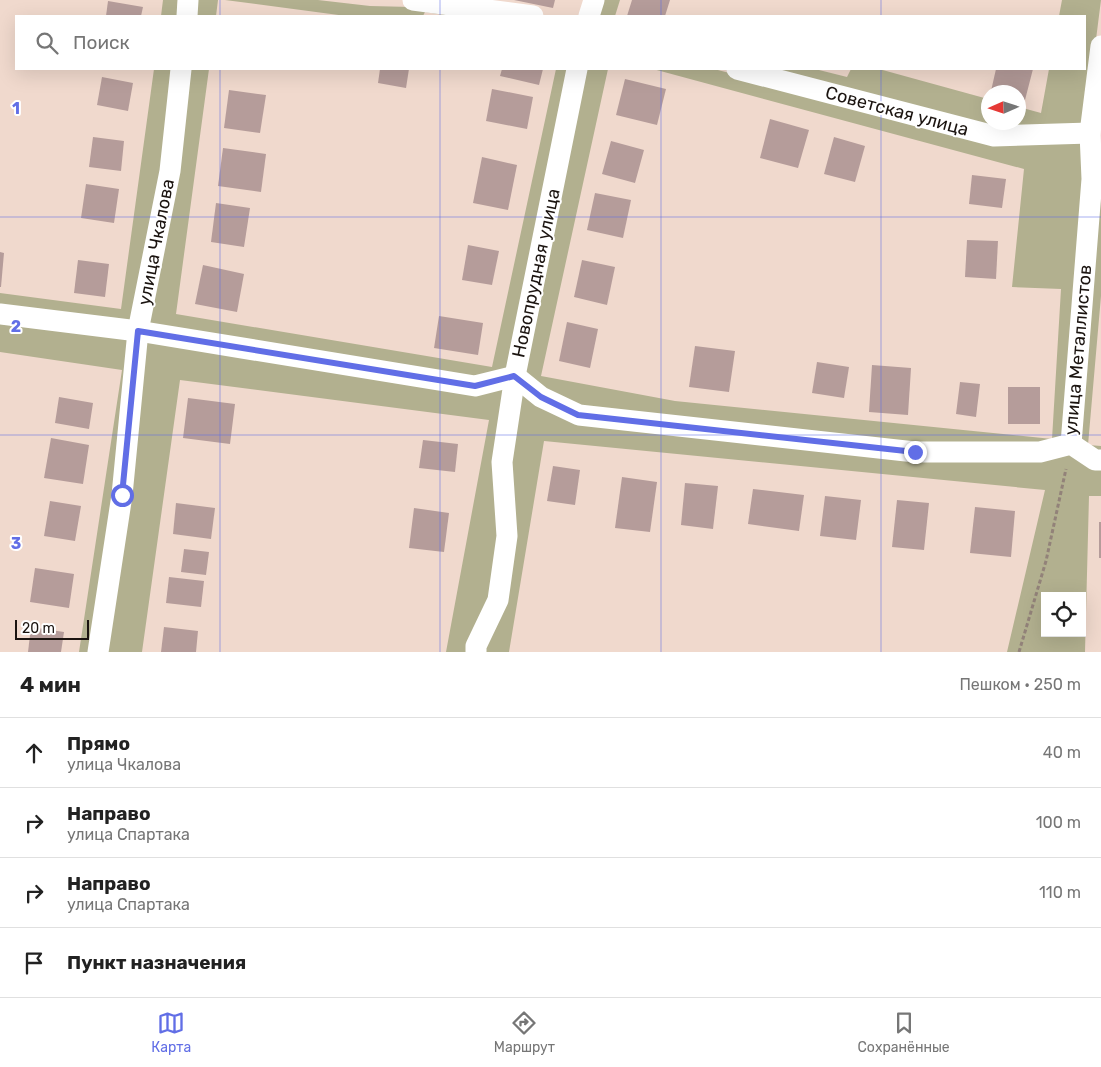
<!DOCTYPE html>
<html lang="ru">
<meta charset="utf-8">
<style>
:root{--surface:#fff;--page:#f6f6f6;--text:#222;--muted:#767676;--line:#e0e0e0;--accent:#616ee6}
body{margin:0;font-family:Rubik,sans-serif;background:var(--page);color:var(--text)}
.controls{position:absolute;right:15px;bottom:15px;display:grid;overflow:hidden;border-radius:0px;box-shadow:0 5px 20px #0002}
.controls button{width:45px;height:45px;display:grid;place-items:center;padding:0;border:0;border-bottom:1px solid var(--line);background:var(--surface);color:var(--text);font:25px sans-serif}
.compass{position:absolute;left:981px;top:85px;width:45px;height:45px;border-radius:50%;background:var(--surface);box-shadow:0 5px 20px #0002;rotate:267deg}
.scale{position:absolute;left:15px;bottom:12px;width:74px;box-sizing:border-box;padding-left:5px;border:2px solid #1b1410;border-top:0;font-size:14px;line-height:18px;white-space:nowrap;color:#1b1410;-webkit-text-stroke:4px #fff;paint-order:stroke}
.stop{position:absolute;width:15px;height:15px;margin:-11px;border:4px solid #616ee6;border-radius:50%;background:#fff}
.stop.end{background:#616ee6;border-color:#fff;box-shadow:0 1px 5px #0008}
.list{margin:0;padding:0;list-style:none}
h2{display:flex;justify-content:space-between;align-items:center;height:65px;margin:0;padding:0 20px;font-size:21px}
h2 small{font-size:16px;font-weight:400;color:var(--muted)}
.list li{display:grid;grid-template-columns:32px 1fr auto;gap:15px;align-items:center;box-sizing:border-box;height:70px;padding:0 20px;border-top:1px solid var(--line)}
.list b{display:block;font-size:19px;white-space:nowrap}
.list p{margin:0;font-size:16px;white-space:nowrap;color:var(--muted)}
.list em{font-size:16px;font-style:normal;color:var(--muted)}
.icon{flex:none;width:28px;height:28px;fill:none;stroke:currentColor;stroke-width:2;stroke-linecap:round;stroke-linejoin:round}
.map{position:relative;flex:none;width:1101px;height:652px;overflow:hidden}
.search{position:absolute;background:var(--surface);box-shadow:0 5px 20px #0002;left:15px;right:15px;top:15px;height:55px;display:flex;align-items:center;gap:12px;box-sizing:border-box;padding:0 18px;border-radius:0px;color:var(--muted);font-size:19px}
.sheet{height:345px;background:var(--surface)}
nav{display:flex;justify-content:space-around;align-items:center;box-sizing:border-box;height:70px;border-top:1px solid var(--line);background:var(--surface);font-size:14px;color:var(--muted)}
nav a{display:grid;justify-items:center;gap:2px}
nav .on{color:var(--accent)}
.map>svg:first-child{display:block}
.green{fill:#b2b08f;fill-rule:evenodd}
.building{fill:#b59c9a}
.lines{fill:none;stroke-linecap:round;stroke-linejoin:round}
.path{stroke:#928279;stroke-width:3;stroke-dasharray:4 2.5;stroke-linecap:butt}
.street{stroke:#fff;stroke-width:21}
.route{stroke:#616ee6;stroke-width:6}
.grid{fill:none;stroke:#616ee6;stroke-width:1;stroke-opacity:0.55}
.labels{text-anchor:middle;dominant-baseline:central;stroke-width:4;stroke-linejoin:round;paint-order:stroke}
.street-label{font-size:18px;fill:#1b1410;stroke:#fff}
.grid-label{font-size:16px;text-anchor:middle;font-weight:bold;fill:#616ee6;stroke:#fff;stroke-width:4;stroke-linejoin:round;paint-order:stroke}
</style>
<div class="map">
<svg width="1101" height="652" viewBox="0 0 1101 652">
<rect width="100%" height="100%" fill="#f0d9cd"/>
<!-- green -->
<g class="green">
<path d="M 163,0 L 178,0 L 177,16 L 161,16 Z"/>
<path d="M 196,0 L 218,0 L 216,16 L 194,16 Z"/>
<path d="M 225,0 L 318,0 L 370,6 L 412,7 L 479,16 L 450,16 L 425,12 L 423,16 L 346,16 Z"/>
<path d="M 598,0 L 620,0 L 615,16 L 593,16 Z"/>
<path d="M 1062,0 L 1101,0 L 1085,126 L 996,131 L 758,69 L 815,69 L 847,77 L 851,69 L 879,69 L 988,99 L 988,122 L 1018,122 L 1019,107 L 1041,113 L 1049,69 L 1085,69 L 1085,16 L 1059,16 Z"/>
<path d="M 154,69 L 172,69 L 163,172 L 132,325 L 0,308 L 0,293 L 121,309 Z"/>
<path d="M 189,69 L 209,69 L 176,314 L 492,367 L 556,69 L 570,69 L 508,369 L 479,378 L 146,326 Z"/>
<path d="M 583,69 L 608,69 L 541,376 L 675,401 L 1052,439 L 1061,289 L 1012,287 L 1024,169 L 653,69 L 714,69 L 994,142 L 1082,138 L 1085,179 L 1065,438 L 1040,447 L 917,447 L 582,410 L 521,374 Z"/>
<path d="M 1101,194 L 1101,296 L 1088,445 L 1101,446 L 1101,456 L 1075,442 Z"/>
<path d="M 0,321 L 130,337 L 116,493 L 91,652 L 79,652 L 122,370 L 0,352 Z"/>
<path d="M 144,339 L 505,388 L 498,538 L 490,597 L 468,652 L 446,652 L 489,420 L 180,380 L 142,652 L 106,652 Z"/>
<path d="M 518,386 L 575,420 L 1062,452 L 1101,466 L 1101,496 L 1089,496 L 1085,652 L 1007,652 L 1045,490 L 544,441 L 509,652 L 483,652 L 511,462 ZM 1045,596 L 1082,596 L 1082,633 L 1045,633 Z"/>
</g>
<!-- building -->
<g class="building">
<path d="M 514,0 L 555,0 L 553,8 Z"/>
<path d="M 632,0 L 670,0 L 665,16 L 627,16 Z"/>
<path d="M 108,1 L 143,7 L 141,16 L 106,16 Z"/>
<path d="M 380,69 L 409,69 L 406,88 L 378,83 Z"/>
<path d="M 502,69 L 543,69 L 539,85 L 500,76 Z"/>
<path d="M 996,69 L 1033,69 L 1025,100 L 1018,98 L 1018,92 L 991,91 Z"/>
<path d="M 102,77 L 133,83 L 128,111 L 97,105 Z"/>
<path d="M 625,79 L 666,89 L 657,125 L 616,115 Z"/>
<path d="M 492,89 L 533,97 L 527,129 L 486,121 Z"/>
<path d="M 229,90 L 266,95 L 260,133 L 224,128 Z"/>
<path d="M 770,119 L 809,130 L 798,168 L 760,158 Z"/>
<path d="M 93,137 L 124,141 L 121,171 L 89,167 Z"/>
<path d="M 834,137 L 865,146 L 855,182 L 824,174 Z"/>
<path d="M 611,141 L 644,150 L 635,183 L 602,174 Z"/>
<path d="M 223,148 L 266,154 L 261,192 L 218,186 Z"/>
<path d="M 482,157 L 517,165 L 508,210 L 473,203 Z"/>
<path d="M 972,175 L 1006,179 L 1002,208 L 969,204 Z"/>
<path d="M 86,184 L 119,189 L 114,223 L 81,218 Z"/>
<path d="M 595,193 L 631,200 L 623,238 L 587,230 Z"/>
<path d="M 216,203 L 250,208 L 244,247 L 211,242 Z"/>
<path d="M 967,240 L 998,241 L 996,279 L 965,277 Z"/>
<path d="M 468,245 L 499,251 L 492,285 L 462,280 Z"/>
<path d="M 0,252 L 4,253 L 1,287 L 0,287 Z"/>
<path d="M 78,260 L 109,264 L 105,297 L 74,293 Z"/>
<path d="M 582,260 L 615,267 L 607,305 L 574,297 Z"/>
<path d="M 203,265 L 244,274 L 237,312 L 195,304 Z"/>
<path d="M 439,316 L 483,323 L 478,355 L 434,348 Z"/>
<path d="M 567,322 L 598,329 L 590,368 L 559,361 Z"/>
<path d="M 695,346 L 735,351 L 729,392 L 689,387 Z"/>
<path d="M 817,362 L 849,367 L 844,398 L 812,393 Z"/>
<path d="M 872,365 L 911,368 L 908,415 L 869,412 Z"/>
<path d="M 960,382 L 980,384 L 976,417 L 956,414 Z"/>
<rect x="1008" y="387" width="32" height="37"/>
<path d="M 59,397 L 93,403 L 89,429 L 55,423 Z"/>
<path d="M 188,398 L 235,404 L 230,444 L 183,438 Z"/>
<path d="M 51,438 L 89,445 L 83,484 L 44,478 Z"/>
<path d="M 423,440 L 458,444 L 455,472 L 419,468 Z"/>
<path d="M 553,466 L 580,470 L 575,505 L 547,501 Z"/>
<path d="M 622,477 L 657,482 L 650,532 L 615,528 Z"/>
<path d="M 685,483 L 718,486 L 713,529 L 681,525 Z"/>
<path d="M 753,489 L 804,495 L 799,531 L 748,524 Z"/>
<path d="M 825,496 L 861,500 L 856,540 L 820,536 Z"/>
<path d="M 897,500 L 929,503 L 924,550 L 892,547 Z"/>
<path d="M 50,501 L 81,506 L 75,541 L 44,536 Z"/>
<path d="M 176,503 L 215,508 L 211,539 L 173,534 Z"/>
<path d="M 975,507 L 1015,511 L 1011,557 L 970,553 Z"/>
<path d="M 414,508 L 449,513 L 444,552 L 409,548 Z"/>
<rect x="1099" y="522" width="2" height="36"/>
<path d="M 184,549 L 209,552 L 206,575 L 181,572 Z"/>
<path d="M 35,568 L 74,574 L 69,608 L 30,602 Z"/>
<path d="M 169,577 L 204,581 L 201,607 L 166,603 Z"/>
<path d="M 31,627 L 64,632 L 61,652 L 28,652 Z"/>
<path d="M 164,627 L 198,631 L 196,652 L 161,652 Z"/>
</g>
<g class="lines">
<!-- path -->
<path class="path" d="M 1019,652 L 1046,561 L 1066,469"/>
<!-- street -->
<g class="street">
<path d="M 413,0 L 533,16"/>
<path d="M 187,16 L 188,0"/>
<path d="M 589,16 L 594,0"/>
<path d="M 737,69 L 994,136 L 1090,133"/>
<path d="M 0,314 L 138,331 L 475,386 L 515,376 L 541,397 L 579,415 L 915,452 L 1040,452 L 1071,444 L 1095,460 L 1101,460"/>
<path d="M 1071,444 L 1092,179 L 1090,133 L 1101,46"/>
<path d="M 98,652 L 122,495 L 138,331 L 170,171 L 181,69"/>
<path d="M 476,652 L 476,646 L 498,600 L 507,536 L 502,462 L 515,376 L 577,69"/>
</g>
</g>
<g class="lines">
<!-- route -->
<path class="route" d="M 122,495 L 138,331 L 475,386 L 514,376 L 541,397 L 578,415 L 915,452"/>
</g>
<!-- grid -->
<path class="grid" d="M 220,0 L 220,16M 440,0 L 440,16M 661,0 L 661,16M 881,0 L 881,16M 220,69 L 220,652M 440,69 L 440,652M 661,69 L 661,652M 881,69 L 881,652M 0,217 L 1101,217M 0,435 L 1101,435"/>
<g class="labels">
<!-- street labels -->
<g class="street-label">
<text transform="translate(897 111) rotate(15)">Советская улица</text>
<text transform="translate(156 242) rotate(-79)">улица Чкалова</text>
<text transform="translate(536 273) rotate(-78)">Новопрудная улица</text>
<text transform="translate(1078 350) rotate(-85)">улица Металлистов</text>
</g>
</g>
<g class="grid-label">
<text x="16" y="114">1</text>
<text x="16" y="332">2</text>
<text x="16" y="549">3</text>
</g>
</svg>
<div class="controls">
<button><svg class="icon" aria-label="locate" viewBox="0 0 24 24"><circle cx="12" cy="12" r="6"/><path d="M12 2v4M12 18v4M2 12h4M18 12h4"/></svg></button>
</div>
<svg class="compass" viewBox="-18 -18 36 36"><path d="M0-13l5 13h-10z" fill="#e53935"/><path d="M0 13l5-13h-10z" fill="#767676"/></svg>
<div class="scale">20 m</div>
<div class="stop" style="left:122px;top:495px"></div>
<div class="stop end" style="left:915px;top:452px"></div>
<div class="search"><svg class="icon" aria-label="search" viewBox="0 0 24 24"><circle cx="10" cy="10" r="6"/><path d="M15 15l6 6"/></svg>Поиск</div>
</div>
<section class="sheet">
<h2>4 мин<small>Пешком · 250 m</small></h2>
<ul class="list">
<li><svg class="icon" aria-label="ahead" viewBox="0 0 24 24"><path d="M12 20V5M6 11l6-6 6 6"/></svg><div><b>Прямо</b><p>улица Чкалова</p></div><em>40 m</em></li>
<li><svg class="icon" aria-label="right" viewBox="0 0 24 24"><path d="M7 20v-9h11M14 6l5 5-5 5"/></svg><div><b>Направо</b><p>улица Спартака</p></div><em>100 m</em></li>
<li><svg class="icon" aria-label="right" viewBox="0 0 24 24"><path d="M7 20v-9h11M14 6l5 5-5 5"/></svg><div><b>Направо</b><p>улица Спартака</p></div><em>110 m</em></li>
<li><svg class="icon" aria-label="arrive" viewBox="0 0 24 24"><path d="M6 21V4h12l-3 4 3 4H6"/></svg><div><b>Пункт назначения</b></div></li>
</ul>
</section>
<nav>
<a class="on"><svg class="icon" aria-label="map" viewBox="0 0 24 24"><path d="M3 6l6-2 6 2 6-2v14l-6 2-6-2-6 2zM9 4v14M15 6v14"/></svg>Карта</a>
<a><svg class="icon" aria-label="directions" viewBox="0 0 24 24"><path d="M12 3l9 9-9 9-9-9zM9 14v-3h6M13 9l2 2-2 2"/></svg>Маршрут</a>
<a><svg class="icon" aria-label="saved" viewBox="0 0 24 24"><path d="M7 4h10v16l-5-4-5 4z"/></svg>Сохранённые</a>
</nav>
